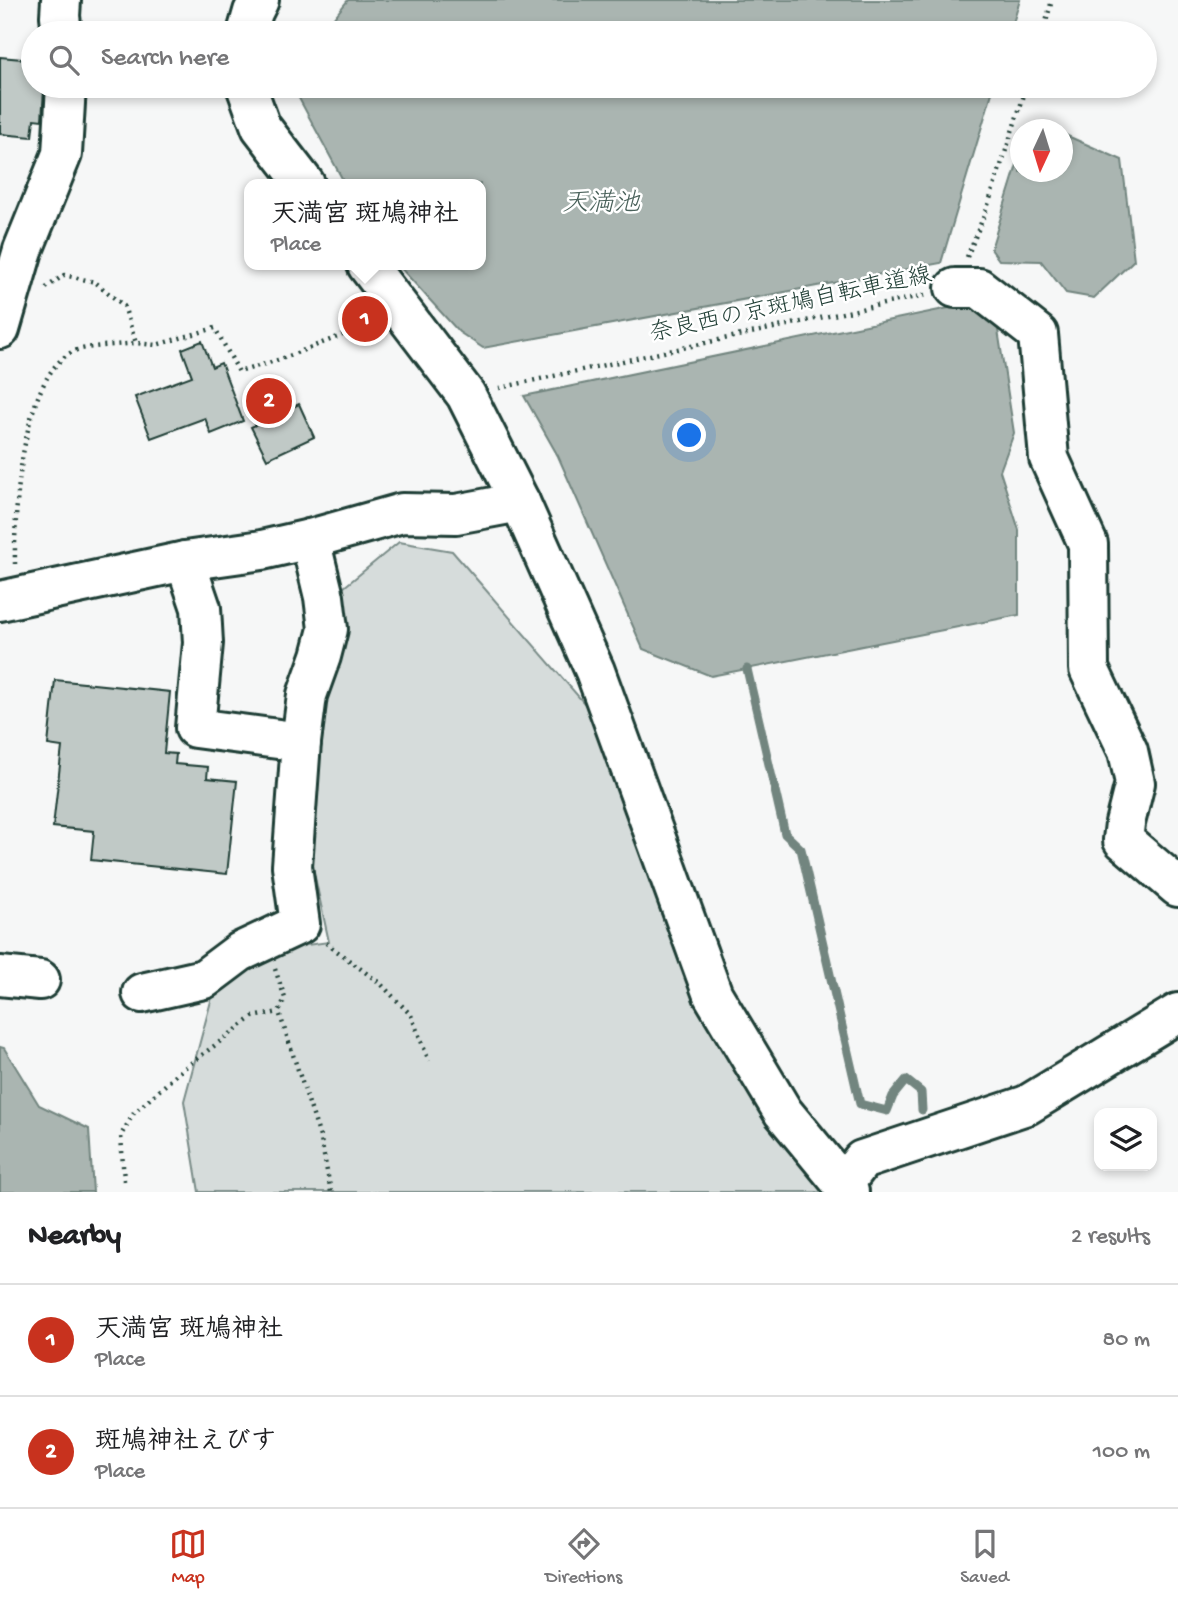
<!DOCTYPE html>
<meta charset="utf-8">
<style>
:root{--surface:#fff;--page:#f6f6f6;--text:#202124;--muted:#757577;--line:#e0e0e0;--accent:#c8321e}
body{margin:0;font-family:"Gochi Hand","Klee One",sans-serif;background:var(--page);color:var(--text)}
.controls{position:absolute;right:21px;bottom:21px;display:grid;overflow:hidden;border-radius:14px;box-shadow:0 4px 10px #0003}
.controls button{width:63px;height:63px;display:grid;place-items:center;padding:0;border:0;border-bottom:2px solid var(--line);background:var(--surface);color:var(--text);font:35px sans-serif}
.compass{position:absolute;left:1010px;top:119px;width:63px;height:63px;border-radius:50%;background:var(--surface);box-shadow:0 4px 10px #0003;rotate:184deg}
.you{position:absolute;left:690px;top:436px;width:24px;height:24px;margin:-18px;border:5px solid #fff;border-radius:50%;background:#1a73e8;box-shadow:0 0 0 10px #1a73e833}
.badge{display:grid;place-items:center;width:46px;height:46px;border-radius:50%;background:var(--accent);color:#fff;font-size:23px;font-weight:700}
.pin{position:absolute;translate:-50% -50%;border:4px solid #fff;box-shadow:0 2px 7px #0006}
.popup{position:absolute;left:244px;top:179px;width:242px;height:91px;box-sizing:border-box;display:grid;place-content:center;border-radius:14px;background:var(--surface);filter:drop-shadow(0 2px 5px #0005);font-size:23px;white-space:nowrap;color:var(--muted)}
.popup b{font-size:26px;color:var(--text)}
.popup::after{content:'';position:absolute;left:50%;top:100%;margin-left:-14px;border:14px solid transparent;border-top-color:var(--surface)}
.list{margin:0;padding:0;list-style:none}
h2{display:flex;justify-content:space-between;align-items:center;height:91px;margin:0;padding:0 28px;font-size:30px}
h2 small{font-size:23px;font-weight:400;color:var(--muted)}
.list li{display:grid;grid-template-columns:46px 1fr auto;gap:21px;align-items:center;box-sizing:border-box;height:112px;padding:0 28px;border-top:2px solid var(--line)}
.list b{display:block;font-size:26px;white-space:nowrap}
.list p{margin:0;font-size:23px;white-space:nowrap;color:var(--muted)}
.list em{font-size:23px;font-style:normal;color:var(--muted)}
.icon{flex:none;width:38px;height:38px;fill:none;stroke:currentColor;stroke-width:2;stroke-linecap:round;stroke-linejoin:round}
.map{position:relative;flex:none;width:1178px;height:1192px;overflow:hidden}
.search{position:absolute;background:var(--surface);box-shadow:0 4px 10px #0003;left:21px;right:21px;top:21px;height:77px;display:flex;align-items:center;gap:18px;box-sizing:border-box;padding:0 24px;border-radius:38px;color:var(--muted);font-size:26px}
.sheet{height:315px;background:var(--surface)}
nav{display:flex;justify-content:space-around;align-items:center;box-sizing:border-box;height:98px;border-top:2px solid var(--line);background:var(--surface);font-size:19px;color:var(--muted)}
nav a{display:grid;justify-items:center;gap:4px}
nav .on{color:var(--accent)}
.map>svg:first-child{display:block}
.green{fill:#d6dcdb;stroke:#7a8c88;stroke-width:2}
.water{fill:#aab5b1;stroke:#72857f;stroke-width:2}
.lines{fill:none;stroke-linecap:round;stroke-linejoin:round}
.stream{stroke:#72857f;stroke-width:9}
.building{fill:#c0c9c6;stroke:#1f3d34;stroke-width:2}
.minor-casing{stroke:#1f3d34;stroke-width:44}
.path{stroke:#1f3d34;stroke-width:4.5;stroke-dasharray:2 5;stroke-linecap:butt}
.minor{stroke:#fff;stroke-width:38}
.labels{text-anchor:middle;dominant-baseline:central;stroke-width:5;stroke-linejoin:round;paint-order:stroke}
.street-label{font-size:24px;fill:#1f3d34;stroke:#fff}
.water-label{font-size:26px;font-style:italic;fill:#49615a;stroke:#fff}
</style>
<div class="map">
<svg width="1178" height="1192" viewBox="0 0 1178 1192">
<rect width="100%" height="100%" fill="#f6f7f7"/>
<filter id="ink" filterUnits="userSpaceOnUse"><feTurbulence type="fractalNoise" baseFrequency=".0143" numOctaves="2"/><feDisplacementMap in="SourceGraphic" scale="14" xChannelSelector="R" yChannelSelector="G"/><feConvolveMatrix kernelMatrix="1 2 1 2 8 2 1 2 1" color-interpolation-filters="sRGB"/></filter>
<g filter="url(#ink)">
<!-- green -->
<path class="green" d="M 399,542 L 452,551 L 604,726 L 638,846 L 670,915 L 830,1192 L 199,1192 L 184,1101 L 221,964 L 285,948 L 329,942 L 309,850 L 312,711 L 338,592 Z"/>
<!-- water -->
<g class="water">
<path d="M 348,0 L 1020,0 L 1010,33 L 322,33 Z"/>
<path d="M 295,86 L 994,86 L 941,263 L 483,348 L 459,332 L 398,265 L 480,265 L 480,184 L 345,184 L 294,89 Z"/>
<path d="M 1063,134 L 1122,160 L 1134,260 L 1094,298 L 1066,293 L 1041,261 L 999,260 L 991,249 L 1020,155 L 1020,172 L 1062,172 Z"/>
<path d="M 968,304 L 996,317 L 1014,433 L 1000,471 L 1019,530 L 1019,615 L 711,676 L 643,649 L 558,456 L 524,396 Z"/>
<path d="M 0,1047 L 4,1048 L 39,1105 L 89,1129 L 93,1192 L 0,1192 Z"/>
</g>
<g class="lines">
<!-- stream -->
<path class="stream" d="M 747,669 L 785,834 L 801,849 L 860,1104 L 887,1111 L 893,1096 L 906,1080 L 921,1092 L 922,1110"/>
</g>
<!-- building -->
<g class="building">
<path d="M 0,57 L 33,60 L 33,86 L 39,86 L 39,90 L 44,90 L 42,120 L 34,119 L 32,137 L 0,134 Z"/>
<path d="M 202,341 L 212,367 L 221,363 L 243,421 L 211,434 L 205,418 L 151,438 L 135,397 L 192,376 L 182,349 Z"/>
<path d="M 299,404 L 314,437 L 267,459 L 251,427 Z"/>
<path d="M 55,680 L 170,692 L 164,753 L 176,754 L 175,764 L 208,767 L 207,778 L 237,781 L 227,874 L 91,860 L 94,831 L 53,827 L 62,747 L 48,745 Z"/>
</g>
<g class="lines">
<!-- minor casing -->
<g class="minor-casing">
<g id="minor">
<path d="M 61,0 L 60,16 L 62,33"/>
<path d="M 247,33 L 253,12 L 259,0"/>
<path d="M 246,86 L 261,127 L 305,184"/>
<path d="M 367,265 L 466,395 L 520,502 L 595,671 L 713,995 L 783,1112 L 849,1192"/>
<path d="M 955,288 L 979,288 L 1038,334 L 1049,458 L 1088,544 L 1089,669 L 1128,751 L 1135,783 L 1125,823 L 1123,840 L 1178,887"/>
<path d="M 0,329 L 23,250 L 62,154 L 66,86"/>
<path d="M 0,601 L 185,561 L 262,550 L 310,539 L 402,513 L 456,514 L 520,502"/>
<path d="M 301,742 L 307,695 L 321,656 L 328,629 L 324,597 L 310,539"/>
<path d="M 0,976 L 40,980"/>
<path d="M 142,993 L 204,979 L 240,952 L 300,924 L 292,866 L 301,742 L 195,728 L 203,643 L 201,608 L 185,561"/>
<path d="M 842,1186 L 862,1160 L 1027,1105 L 1178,1013"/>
</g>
</g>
<!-- path -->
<g class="path">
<path d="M 1043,33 L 1052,0"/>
<path d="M 967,257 L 987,208 L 1027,86"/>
<path d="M 46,288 L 64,275 L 95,282 L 124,306 L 136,343 L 156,345 L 215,328 L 239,372 L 281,359 L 371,324"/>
<path d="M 499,388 L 925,295"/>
<path d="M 15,564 C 14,513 21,378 72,352 C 83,346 121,345 136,343"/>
<path d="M 326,943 L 381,984 L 411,1015 L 429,1061"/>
<path d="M 275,969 L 285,998 L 279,1012 L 321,1140 L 331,1192"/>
<path d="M 124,1181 L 121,1135 L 134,1113 L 183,1069 L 253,1017 L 279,1012"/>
</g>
<!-- minor -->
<use href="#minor" class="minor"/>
</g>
</g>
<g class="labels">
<!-- street labels -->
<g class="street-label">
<text transform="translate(791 306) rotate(-12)">奈良西の京斑鳩自転車道線</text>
</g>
<!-- water labels -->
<g class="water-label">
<text x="601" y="205">天満池</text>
</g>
</g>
</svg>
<div class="controls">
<button><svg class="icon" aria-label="layers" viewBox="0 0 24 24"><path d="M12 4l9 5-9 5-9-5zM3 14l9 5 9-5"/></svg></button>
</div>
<svg class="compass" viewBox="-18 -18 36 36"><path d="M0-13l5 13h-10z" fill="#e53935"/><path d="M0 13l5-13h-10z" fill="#757577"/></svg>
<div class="you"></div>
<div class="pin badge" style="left:365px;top:319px">1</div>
<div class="popup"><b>天満宮 斑鳩神社</b>Place</div>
<div class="pin badge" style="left:269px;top:401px">2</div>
<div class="search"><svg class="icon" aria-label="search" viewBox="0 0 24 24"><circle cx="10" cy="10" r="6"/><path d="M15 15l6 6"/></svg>Search here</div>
</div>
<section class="sheet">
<h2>Nearby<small>2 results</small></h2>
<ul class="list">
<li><span class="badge">1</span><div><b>天満宮 斑鳩神社</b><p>Place</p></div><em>80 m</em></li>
<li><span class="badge">2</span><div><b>斑鳩神社えびす</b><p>Place</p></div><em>100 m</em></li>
</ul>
</section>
<nav>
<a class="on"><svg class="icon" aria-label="map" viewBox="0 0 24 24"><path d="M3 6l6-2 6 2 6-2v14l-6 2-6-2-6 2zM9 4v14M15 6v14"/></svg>Map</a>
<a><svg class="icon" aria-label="directions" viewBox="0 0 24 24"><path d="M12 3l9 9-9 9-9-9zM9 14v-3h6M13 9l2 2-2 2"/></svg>Directions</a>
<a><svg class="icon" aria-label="saved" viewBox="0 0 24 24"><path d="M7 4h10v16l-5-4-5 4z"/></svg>Saved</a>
</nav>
